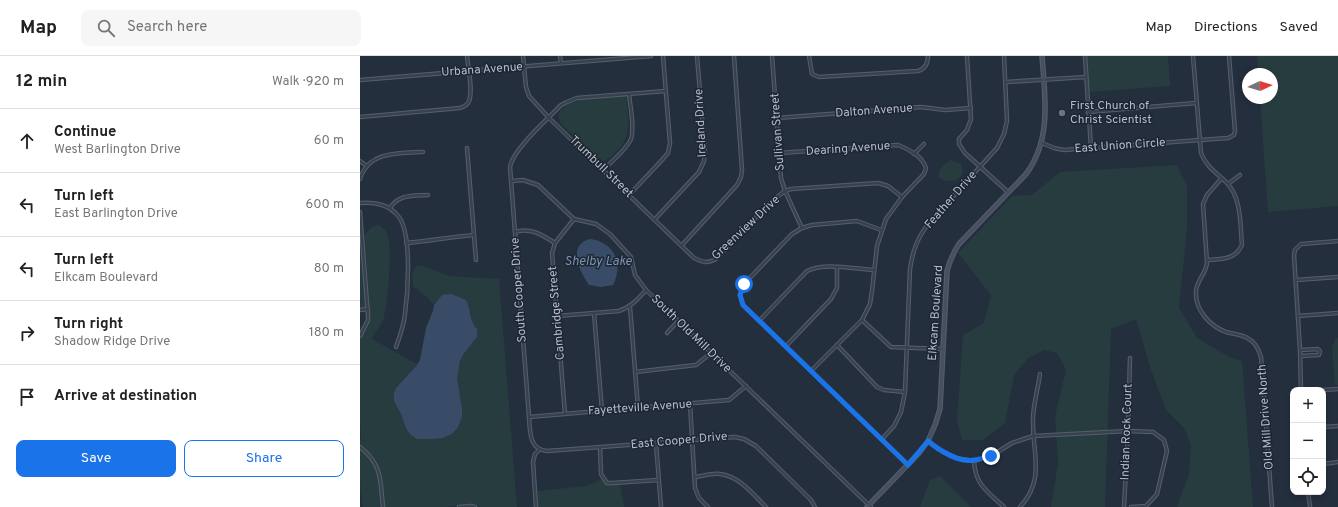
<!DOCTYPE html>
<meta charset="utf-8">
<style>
:root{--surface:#fff;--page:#f6f6f6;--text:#222;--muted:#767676;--line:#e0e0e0;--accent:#1a73e8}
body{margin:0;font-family:Overpass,sans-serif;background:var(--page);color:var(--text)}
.controls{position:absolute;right:12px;bottom:12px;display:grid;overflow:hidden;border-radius:8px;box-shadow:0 2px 6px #0003}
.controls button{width:36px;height:36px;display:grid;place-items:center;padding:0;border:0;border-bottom:1px solid var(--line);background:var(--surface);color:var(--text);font:20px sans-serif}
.compass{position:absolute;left:882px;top:12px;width:36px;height:36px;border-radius:50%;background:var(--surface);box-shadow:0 2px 6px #0003;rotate:86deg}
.stop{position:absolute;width:12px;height:12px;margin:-9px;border:3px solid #1a73e8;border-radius:50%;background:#fff}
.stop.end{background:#1a73e8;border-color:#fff;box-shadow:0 1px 4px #0008}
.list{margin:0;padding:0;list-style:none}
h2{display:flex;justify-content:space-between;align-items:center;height:52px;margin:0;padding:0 16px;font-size:17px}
h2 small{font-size:13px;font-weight:400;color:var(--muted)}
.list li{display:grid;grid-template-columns:26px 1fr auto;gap:12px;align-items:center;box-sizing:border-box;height:64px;padding:0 16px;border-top:1px solid var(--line)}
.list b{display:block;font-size:15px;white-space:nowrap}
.list p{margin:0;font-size:13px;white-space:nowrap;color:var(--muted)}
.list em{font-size:13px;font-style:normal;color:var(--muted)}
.actions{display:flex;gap:8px;padding:12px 16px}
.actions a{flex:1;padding:9px 0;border:1px solid var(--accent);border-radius:8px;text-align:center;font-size:14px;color:var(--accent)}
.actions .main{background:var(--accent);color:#fff}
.icon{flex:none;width:22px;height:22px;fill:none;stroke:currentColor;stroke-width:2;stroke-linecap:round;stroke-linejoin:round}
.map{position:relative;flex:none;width:978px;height:451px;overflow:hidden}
header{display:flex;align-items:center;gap:24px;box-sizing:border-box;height:56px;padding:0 20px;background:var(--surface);border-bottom:1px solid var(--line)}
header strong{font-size:19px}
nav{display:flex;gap:22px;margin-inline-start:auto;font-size:14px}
.search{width:280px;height:36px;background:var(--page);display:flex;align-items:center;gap:10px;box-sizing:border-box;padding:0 14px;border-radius:8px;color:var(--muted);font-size:15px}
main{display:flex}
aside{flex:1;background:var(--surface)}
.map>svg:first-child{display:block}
.green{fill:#263c3f}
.water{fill:#394c67}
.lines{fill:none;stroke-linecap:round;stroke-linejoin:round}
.street-casing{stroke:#565f6c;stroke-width:4.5}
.secondary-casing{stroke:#565f6c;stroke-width:5.5}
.street{stroke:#38414e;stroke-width:2.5}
.secondary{stroke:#465061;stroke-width:3.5}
.route{stroke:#1a73e8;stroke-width:5}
.worship-dot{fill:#6b7280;stroke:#1d2633;stroke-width:1.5}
.labels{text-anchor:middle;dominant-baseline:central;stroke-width:3;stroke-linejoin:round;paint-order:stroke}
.street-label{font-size:12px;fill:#b4bcc9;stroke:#1d2633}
.poi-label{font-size:12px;fill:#b4bcc9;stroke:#1d2633;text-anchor:start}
.water-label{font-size:13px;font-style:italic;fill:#7c92b1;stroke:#1d2633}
</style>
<header>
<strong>Map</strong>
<div class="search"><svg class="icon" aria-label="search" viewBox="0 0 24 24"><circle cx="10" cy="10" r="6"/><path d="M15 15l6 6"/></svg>Search here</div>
<nav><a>Map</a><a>Directions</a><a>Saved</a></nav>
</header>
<main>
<aside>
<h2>12 min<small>Walk · 920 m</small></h2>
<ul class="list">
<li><svg class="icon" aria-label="ahead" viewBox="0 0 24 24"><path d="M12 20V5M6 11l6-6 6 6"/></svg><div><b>Continue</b><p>West Barlington Drive</p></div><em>60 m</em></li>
<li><svg class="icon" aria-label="left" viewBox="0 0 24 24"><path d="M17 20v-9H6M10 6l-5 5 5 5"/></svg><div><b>Turn left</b><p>East Barlington Drive</p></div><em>600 m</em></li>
<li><svg class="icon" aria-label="left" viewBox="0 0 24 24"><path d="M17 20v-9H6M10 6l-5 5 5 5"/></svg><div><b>Turn left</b><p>Elkcam Boulevard</p></div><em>80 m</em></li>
<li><svg class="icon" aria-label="right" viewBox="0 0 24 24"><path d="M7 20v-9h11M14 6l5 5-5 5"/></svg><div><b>Turn right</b><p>Shadow Ridge Drive</p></div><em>180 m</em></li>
<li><svg class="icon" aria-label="arrive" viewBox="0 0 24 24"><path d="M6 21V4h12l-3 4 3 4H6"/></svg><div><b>Arrive at destination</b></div></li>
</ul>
<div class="actions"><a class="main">Save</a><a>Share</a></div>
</aside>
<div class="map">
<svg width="978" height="451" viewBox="0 0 978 451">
<rect width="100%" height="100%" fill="#242f3e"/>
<!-- green -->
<g class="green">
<path d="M 726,0 L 808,0 L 810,30 L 728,36 Z"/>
<path d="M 897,0 L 978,0 L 978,150 L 908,156 L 900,42 L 912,42 L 912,18 L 898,18 Z"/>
<path d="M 262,40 L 266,41 C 268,62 273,80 256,96 C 252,99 249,103 244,105 L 235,100 L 226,90 L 201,68 L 198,59 C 204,40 244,41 262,40 Z"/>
<path d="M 591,104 L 601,108 C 608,123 591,129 579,122 C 578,113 583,108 591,104 Z"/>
<path d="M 817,109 L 827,130 L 827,173 L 819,252 L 837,282 L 871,302 L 882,305 L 893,451 L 817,451 L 829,418 L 831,390 L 825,373 L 806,354 L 790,311 L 776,263 L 751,273 L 745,451 L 691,451 L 698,408 L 695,360 L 706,314 L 697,297 L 684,294 L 668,302 L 654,319 L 645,367 L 623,384 L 602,384 L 597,364 L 603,279 L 624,267 L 631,239 L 598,197 L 652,140 L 672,139 L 700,116 Z"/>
<path d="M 18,169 C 23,172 26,174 28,180 C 32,197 28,244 24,261 C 22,268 15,276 12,283 L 57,308 L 36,332 L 39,354 L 41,358 L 65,383 L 74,383 L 92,378 C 95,367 99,356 101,345 C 101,340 98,335 97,330 C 95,312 102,297 115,285 L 111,257 L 82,239 L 74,249 L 67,241 L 53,230 L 52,217 L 56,210 L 63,210 L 89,220 L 139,223 L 157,451 L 119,451 L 111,449 L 83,451 L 24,451 C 22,425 23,406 0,389 L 1,378 L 0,363 L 0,283 L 9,265 L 10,260 L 4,179 L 12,171 Z"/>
<path d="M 0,180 L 7,252 L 0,252 Z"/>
<path d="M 978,282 L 978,329 L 975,329 L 972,292 L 975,283 Z"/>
<path d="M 0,393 C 22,413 19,424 21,451 L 3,451 L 0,427 Z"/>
<path d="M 580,420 L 611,451 L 560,451 L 570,424 Z"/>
<path d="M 242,423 L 247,427 L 260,427 L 264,451 L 167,451 L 178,450 L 177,435 L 227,430 Z"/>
</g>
<!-- water -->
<g class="water">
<path d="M 230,183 C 254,186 264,207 253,229 L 241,231 L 229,229 C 219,215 207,189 230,183 Z"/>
<path d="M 91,238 L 106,244 C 111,254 110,267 117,273 L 117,281 L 103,299 L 100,305 L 97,323 L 102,352 L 102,361 L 98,371 L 92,378 L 82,382 L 74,383 L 57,383 L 50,378 L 46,372 L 41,358 L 34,345 L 34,338 L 36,332 L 56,310 L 60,304 L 66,272 L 73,255 L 74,249 L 82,239 Z"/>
</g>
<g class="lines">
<!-- street casing -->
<g class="street-casing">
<g id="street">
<path d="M 163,0 L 166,31 L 169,40 L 189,62 L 334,202 C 343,206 346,208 356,203 L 413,144 L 425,135 L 431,133 L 518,127 L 528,130 L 542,141"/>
<path d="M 200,0 L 201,7"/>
<path d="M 412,0 L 421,122 L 425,135 L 442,172"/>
<path d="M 449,0 L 452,18 L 459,21 L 558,15 C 565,13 568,8 568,0"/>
<path d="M 607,0 L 611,63 L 607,74 L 599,83 L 599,88 L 605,97 L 648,136"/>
<path d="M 725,0 L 731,92"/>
<path d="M 833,0 L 841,97 C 847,112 856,116 867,127 C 882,143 880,169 882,189 C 875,204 862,203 847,204"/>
<path d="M 0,24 L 291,0"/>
<path d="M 646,26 L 726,21"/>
<path d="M 306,35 L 217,42 L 207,46 L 201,49 C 188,63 153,93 150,111 L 169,361 C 170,375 169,394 187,395 L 375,381 L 384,383 L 396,390 L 451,444 L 455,451"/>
<path d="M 728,56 L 836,47"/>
<path d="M 0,61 L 100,52 C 103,51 106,50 108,47 C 114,39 108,11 107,0"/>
<path d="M 417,62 L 561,51 L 585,54 L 611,52"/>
<path d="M 682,87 L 694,92 L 704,94 L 868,82 L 874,79 L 875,75 L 869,0"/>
<path d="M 107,92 L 116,204"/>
<path d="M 419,97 L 538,89 C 549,93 563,101 566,112 L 564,118 L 542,141 L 526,163 L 517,190 L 512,235 L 510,248 L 502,264 L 451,315"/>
<path d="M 554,98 L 564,88"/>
<path d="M 0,105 L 7,110"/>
<path d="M 243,114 C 251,106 267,93 271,83 C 275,71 270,50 269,38"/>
<path d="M 0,123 C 8,95 39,97 63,96"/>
<path d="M 861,123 L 847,139 L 843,148 L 847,207 C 846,218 836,225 836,236 C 835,254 850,270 866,276 C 873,278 882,278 889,283 C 896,287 899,294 901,301 L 912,451"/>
<path d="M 151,125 L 163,124 L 178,129 L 214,163 L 236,168 L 250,178 L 271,201 L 275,219 L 286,234 L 511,451"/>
<path d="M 868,128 L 880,119"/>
<path d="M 269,139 L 302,104 L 308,97 L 310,87 L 303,0"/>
<path d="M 0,147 C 15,146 29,148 39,161 C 52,179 48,236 45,258 C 44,269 40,280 36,291"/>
<path d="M 30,152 C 39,138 53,140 68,139"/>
<path d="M 0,156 L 8,260 L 8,264 L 0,280"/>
<path d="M 295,163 L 339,116 L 344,105 L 345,97 L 337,0"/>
<path d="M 521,174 L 497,165 L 452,169 L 442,172 L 432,178 L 384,228 L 380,239 L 383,249 L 548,409"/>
<path d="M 155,176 C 171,171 182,179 195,187"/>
<path d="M 46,187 C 69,185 91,181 114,179"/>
<path d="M 322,189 L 377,129 L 381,121 L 382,114 L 374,0"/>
<path d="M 936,224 L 978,221"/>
<path d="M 270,251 L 278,352"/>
<path d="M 0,254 L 8,253"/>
<path d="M 234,257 L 242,355"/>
<path d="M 197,260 L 259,255 C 271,251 277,244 286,234"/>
<path d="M 938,260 L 978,257"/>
<path d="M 502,264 L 531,291 L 583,293"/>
<path d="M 399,265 L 447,215 C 464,206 495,213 513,214"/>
<path d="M 307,277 L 318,265"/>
<path d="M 477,289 L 517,331 L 524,334 L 545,336"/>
<path d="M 426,290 L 471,243 L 477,232 L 477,212"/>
<path d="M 940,300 L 959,299 L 960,295 L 958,293 L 940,294"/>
<path d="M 275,316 L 336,309 L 351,297"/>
<path d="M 941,334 L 940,294 L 934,199 L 935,194 L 941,188 L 978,185"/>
<path d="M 963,334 L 978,333"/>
<path d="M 330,348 L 335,432 L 339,442 L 348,451"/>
<path d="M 205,358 L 192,197 L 195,187 L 214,163"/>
<path d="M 169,361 L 369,344 L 386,330"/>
<path d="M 963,371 L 978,370"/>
<path d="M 522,383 L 534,370 L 541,356 L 545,336 L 550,213 C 553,194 557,183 568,168 L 637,92 L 644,78 L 647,65 L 644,0"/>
<path d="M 568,385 L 578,393 L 596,402 L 614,405 L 631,400 L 652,387 L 673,380 L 768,375 L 793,376 L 804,384 L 807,395 L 797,438 L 786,450 L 771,451"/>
<path d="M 296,387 L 301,451"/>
<path d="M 0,391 C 23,409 20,425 23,451"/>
<path d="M 240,392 L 241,418 L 247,427 L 253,427 L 298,424"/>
<path d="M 614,405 C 615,429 628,436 644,451"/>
<path d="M 963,408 L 978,406"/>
<path d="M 335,421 C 343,420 352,417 360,418 C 379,420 393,438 406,451"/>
<path d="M 948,436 L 950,451"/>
<path d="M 99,451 L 111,450 L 115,451"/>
<path d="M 176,451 L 173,406 L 175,398 L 179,394"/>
<path d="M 660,451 C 686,423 672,397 673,363 C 673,349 678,333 680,318"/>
<path d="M 764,451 L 768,375 L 770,302"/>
</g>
</g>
<!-- secondary casing -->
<g class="secondary-casing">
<path id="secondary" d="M 507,451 L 560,396 L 568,385 L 575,369 L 580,353 L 587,215 C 590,204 593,197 599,188 L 666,118 C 692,83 685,41 682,0"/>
</g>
<!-- street -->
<use href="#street" class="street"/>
<!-- secondary -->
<use href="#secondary" class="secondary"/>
</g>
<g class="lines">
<!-- route -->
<path class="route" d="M 384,228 L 380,239 L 383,249 L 548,409 L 568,385 C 580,395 599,407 615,404 C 621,403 626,401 631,400"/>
</g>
<!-- markers -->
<circle class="worship-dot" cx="702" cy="57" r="4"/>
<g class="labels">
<!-- street labels -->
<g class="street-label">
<text transform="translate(122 14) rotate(-4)">Urbana Avenue</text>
<text transform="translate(514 55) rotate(-4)">Dalton Avenue</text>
<text transform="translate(341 67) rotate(-93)">Ireland Drive</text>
<text transform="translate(418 76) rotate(-94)">Sullivan Street</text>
<text transform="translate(760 90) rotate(-4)">East Union Circle</text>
<text transform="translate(488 93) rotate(-4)">Dearing Avenue</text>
<text transform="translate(241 111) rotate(44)">Trumbull Street</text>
<text transform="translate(591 144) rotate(-49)">Feather Drive</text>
<text transform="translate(386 172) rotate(-43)">Greenview Drive</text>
<text transform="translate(159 234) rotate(-94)">South Cooper Drive</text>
<text transform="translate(197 257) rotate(-95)">Cambridge Street</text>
<text transform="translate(576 257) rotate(-86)">Elkcam Boulevard</text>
<text transform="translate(331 278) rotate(44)">South Old Mill Drive</text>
<text transform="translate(280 352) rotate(-4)">Fayetteville Avenue</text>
<text transform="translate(906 361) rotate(-94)">Old Mill Drive North</text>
<text transform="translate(767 376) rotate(-88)">Indian Rock Court</text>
<text transform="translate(319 385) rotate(-5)">East Cooper Drive</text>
</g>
<!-- poi labels -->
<g class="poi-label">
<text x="710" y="50">First Church of<tspan x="710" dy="14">Christ Scientist</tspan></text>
</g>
<!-- water labels -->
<g class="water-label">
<text x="238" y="206">Shelby Lake</text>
</g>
</g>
</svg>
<div class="controls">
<button>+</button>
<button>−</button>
<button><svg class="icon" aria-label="locate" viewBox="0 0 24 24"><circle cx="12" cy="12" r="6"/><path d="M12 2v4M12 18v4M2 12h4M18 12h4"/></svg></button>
</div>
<svg class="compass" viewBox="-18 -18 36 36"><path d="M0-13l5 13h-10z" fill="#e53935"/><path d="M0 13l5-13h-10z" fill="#767676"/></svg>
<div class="stop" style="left:384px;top:228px"></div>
<div class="stop end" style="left:631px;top:400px"></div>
</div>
</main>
